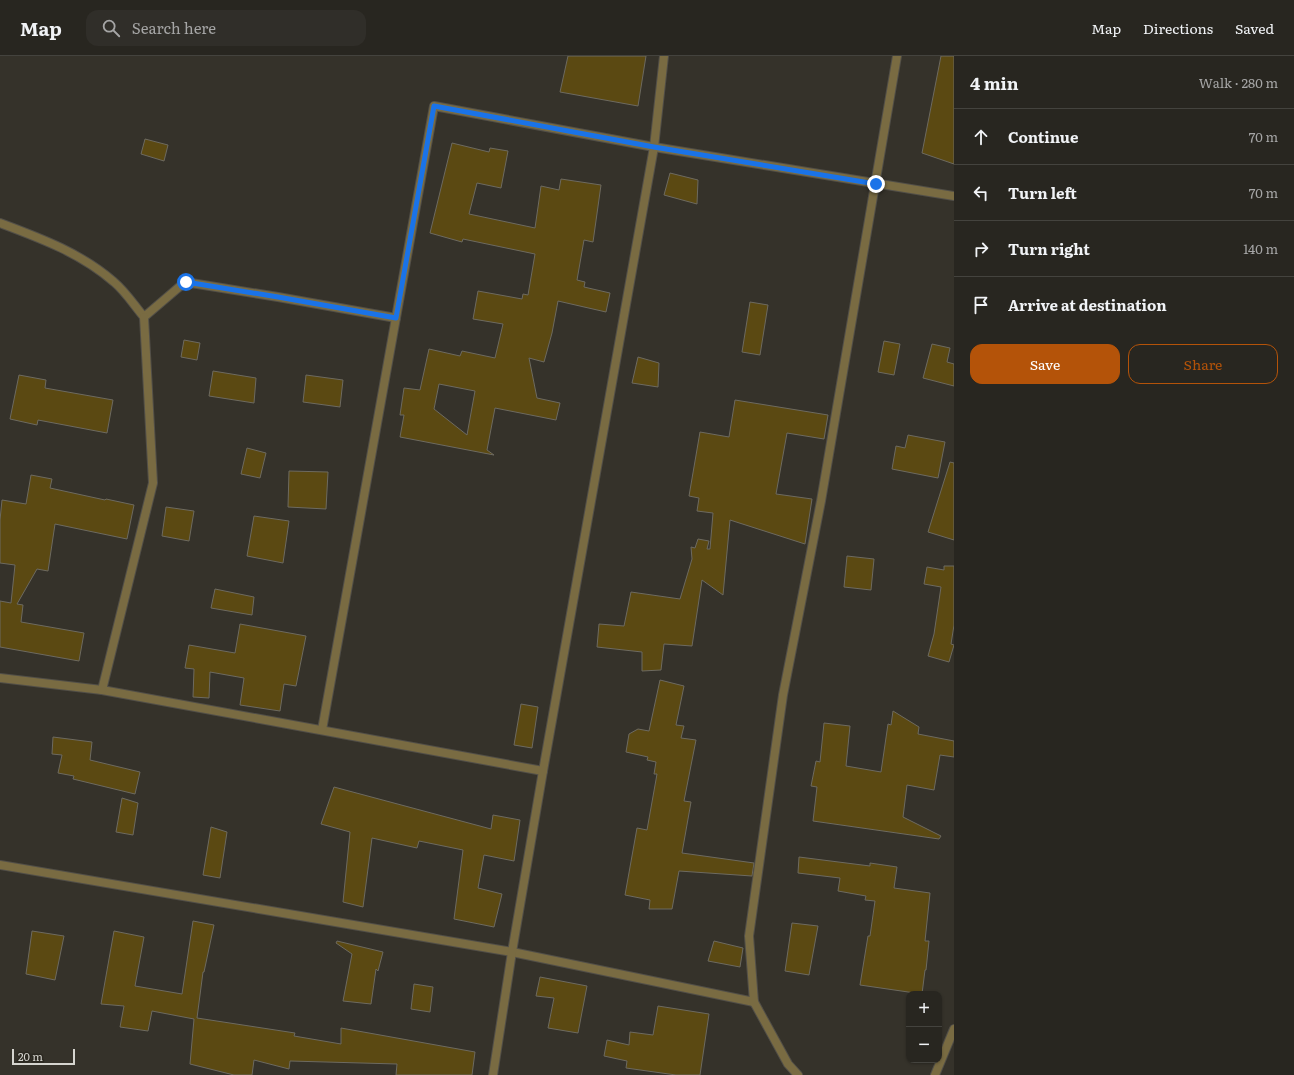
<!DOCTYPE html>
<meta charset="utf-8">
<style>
:root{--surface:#282620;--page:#302e29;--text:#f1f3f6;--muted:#a5a5a5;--line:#44433e;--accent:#b45309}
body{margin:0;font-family:Literata,serif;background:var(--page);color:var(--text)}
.controls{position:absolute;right:12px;bottom:12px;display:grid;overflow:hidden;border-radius:8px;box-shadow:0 1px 3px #0004}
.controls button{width:36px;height:36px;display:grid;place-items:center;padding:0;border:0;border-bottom:1px solid var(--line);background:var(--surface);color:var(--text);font:20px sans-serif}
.scale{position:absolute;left:12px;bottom:10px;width:63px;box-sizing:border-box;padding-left:4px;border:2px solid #d6d5cf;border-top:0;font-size:11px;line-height:14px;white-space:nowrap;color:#d6d5cf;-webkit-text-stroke:3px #2b2820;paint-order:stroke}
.stop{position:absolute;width:12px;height:12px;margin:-9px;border:3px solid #1a73e8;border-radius:50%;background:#fff}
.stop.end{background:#1a73e8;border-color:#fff;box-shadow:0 1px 4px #0008}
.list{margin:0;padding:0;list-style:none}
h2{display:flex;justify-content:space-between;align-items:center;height:52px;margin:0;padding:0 16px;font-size:17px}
h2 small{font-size:13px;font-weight:400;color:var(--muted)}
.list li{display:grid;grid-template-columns:26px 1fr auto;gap:12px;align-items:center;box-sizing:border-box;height:56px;padding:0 16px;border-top:1px solid var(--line)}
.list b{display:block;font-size:15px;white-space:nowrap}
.list em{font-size:13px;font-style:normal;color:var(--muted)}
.actions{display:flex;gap:8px;padding:12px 16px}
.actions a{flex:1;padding:9px 0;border:1px solid var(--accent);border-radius:12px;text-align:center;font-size:14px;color:var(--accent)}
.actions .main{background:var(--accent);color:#fff}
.icon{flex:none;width:22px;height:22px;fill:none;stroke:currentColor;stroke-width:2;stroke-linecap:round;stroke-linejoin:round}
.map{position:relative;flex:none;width:954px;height:1019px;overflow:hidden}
header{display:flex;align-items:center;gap:24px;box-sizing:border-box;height:56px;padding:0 20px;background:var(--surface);border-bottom:1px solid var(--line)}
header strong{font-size:19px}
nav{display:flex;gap:22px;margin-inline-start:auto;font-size:14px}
.search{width:280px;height:36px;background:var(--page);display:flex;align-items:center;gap:10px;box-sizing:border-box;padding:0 14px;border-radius:12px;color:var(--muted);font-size:15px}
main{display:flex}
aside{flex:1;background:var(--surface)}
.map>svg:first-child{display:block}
.building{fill:#5b4912;stroke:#6d6a60;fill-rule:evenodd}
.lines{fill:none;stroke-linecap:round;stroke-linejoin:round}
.minor-casing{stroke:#524f48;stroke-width:10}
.minor{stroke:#796b42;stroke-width:8}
.route{stroke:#1a73e8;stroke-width:5}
</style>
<header>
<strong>Map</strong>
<div class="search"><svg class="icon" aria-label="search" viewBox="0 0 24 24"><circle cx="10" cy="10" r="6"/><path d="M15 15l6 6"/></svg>Search here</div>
<nav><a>Map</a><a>Directions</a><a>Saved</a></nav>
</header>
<main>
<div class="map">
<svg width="954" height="1019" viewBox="0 0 954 1019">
<rect width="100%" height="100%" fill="#35322a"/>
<!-- building -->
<g class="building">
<path d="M 568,0 L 646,0 L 638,50 L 560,36 Z"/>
<path d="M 941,0 L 954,0 L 954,108 L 922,97 Z"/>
<path d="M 145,83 L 168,89 L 164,105 L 141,98 Z"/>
<path d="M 452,87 L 489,96 L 490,92 L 508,95 L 501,132 L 477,127 L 469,158 L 535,172 L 541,130 L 559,134 L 561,123 L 601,129 L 593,186 L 584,184 L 577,224 L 585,226 L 584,231 L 610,237 L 606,256 L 558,245 L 552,277 L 544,306 L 529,302 L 537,342 L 560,347 L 556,364 L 495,352 L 487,394 L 494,399 L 400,381 L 404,359 L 400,359 L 404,332 L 420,334 L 429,293 L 460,300 L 462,295 L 495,302 L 503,268 L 473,263 L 478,235 L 522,243 L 523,238 L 528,239 L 535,198 L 463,183 L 462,186 L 430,177 ZM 439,328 L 475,335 L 467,379 L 434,353 Z"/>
<path d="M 670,117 L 698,124 L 697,148 L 664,139 Z"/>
<path d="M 750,246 L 768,249 L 760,299 L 742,296 Z"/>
<path d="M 184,284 L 200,287 L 197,304 L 181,301 Z"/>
<path d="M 884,285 L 900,288 L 894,319 L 878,316 Z"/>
<path d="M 932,288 L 950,292 L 947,306 L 954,308 L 954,330 L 923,322 Z"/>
<path d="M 638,301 L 659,307 L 658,331 L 632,327 Z"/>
<path d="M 213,315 L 256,322 L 254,347 L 209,340 Z"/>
<path d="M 19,319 L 46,324 L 45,332 L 113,344 L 107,377 L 38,364 L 37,369 L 10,363 Z"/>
<path d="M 306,319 L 343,324 L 340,351 L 303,346 Z"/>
<path d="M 735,344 L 828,359 L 824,383 L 787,377 L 776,438 L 812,443 L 805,488 L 730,464 L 723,539 L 702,524 L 692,590 L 664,588 L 661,614 L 642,615 L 642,596 L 597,591 L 599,568 L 624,570 L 631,536 L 680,543 L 692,503 L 691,491 L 695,492 L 698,483 L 709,485 L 707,493 L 710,493 L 713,457 L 697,455 L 699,442 L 689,440 L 700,376 L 729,381 Z"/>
<path d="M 908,379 L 945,386 L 938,422 L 892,413 L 896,390 L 905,392 Z"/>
<path d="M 247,392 L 266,397 L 260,422 L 241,418 Z"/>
<path d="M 950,406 L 954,407 L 954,484 L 928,476 Z"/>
<path d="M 289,415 L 328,416 L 326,453 L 288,451 Z"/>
<path d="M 31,419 L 52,423 L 50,432 L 105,444 L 106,443 L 134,449 L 127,483 L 55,468 L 48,515 L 37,513 L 17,548 L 23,549 L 21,566 L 84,577 L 79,605 L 0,591 L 0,545 L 11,547 L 15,509 L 0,507 L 0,464 L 2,444 L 26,448 Z"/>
<path d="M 166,451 L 194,455 L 189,485 L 162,480 Z"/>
<path d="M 254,460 L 289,465 L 283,507 L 247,500 Z"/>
<path d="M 847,500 L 874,503 L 871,534 L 844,531 Z"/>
<path d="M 944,510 L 954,510 L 954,569 L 951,588 L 954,589 L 949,606 L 928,600 L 934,578 L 941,531 L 924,528 L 927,511 L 944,514 Z"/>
<path d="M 215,533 L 254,541 L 252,559 L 211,552 Z"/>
<path d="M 240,568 L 306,580 L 296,630 L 284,628 L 280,655 L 240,649 L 244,622 L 210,616 L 209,642 L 193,641 L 194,613 L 185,612 L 189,589 L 235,597 Z"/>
<path d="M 660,624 L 684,630 L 676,669 L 684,670 L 681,682 L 696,684 L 684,745 L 691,746 L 682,797 L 754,807 L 752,820 L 679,815 L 672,853 L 649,853 L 650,844 L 625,839 L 637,772 L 647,774 L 657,718 L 654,718 L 656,706 L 647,704 L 648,701 L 626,696 L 629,678 L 638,673 L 649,675 Z"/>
<path d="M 521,648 L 538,651 L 532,692 L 514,689 Z"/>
<path d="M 893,655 L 919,671 L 918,678 L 954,685 L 954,701 L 940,699 L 934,734 L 907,729 L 903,761 L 941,780 L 939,783 L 813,765 L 817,731 L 811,730 L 816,705 L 820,706 L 824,667 L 850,670 L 846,710 L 881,716 L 888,668 L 891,669 Z"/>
<path d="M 53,681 L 92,686 L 90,704 L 140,716 L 135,738 L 73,723 L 74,720 L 58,717 L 62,699 L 52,698 Z"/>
<path d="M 334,731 L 491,773 L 493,759 L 520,764 L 514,805 L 484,799 L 478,832 L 502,838 L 494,871 L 454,863 L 463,794 L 419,785 L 417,792 L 372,782 L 363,851 L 343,846 L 350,776 L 321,768 Z"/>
<path d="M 122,742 L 138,747 L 133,779 L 116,776 Z"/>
<path d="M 211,771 L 227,776 L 220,822 L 203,819 Z"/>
<path d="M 799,801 L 870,810 L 870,807 L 897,811 L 894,832 L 930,837 L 925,885 L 929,885 L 926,914 L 925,914 L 922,938 L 860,929 L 868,880 L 870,880 L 875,845 L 865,844 L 866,840 L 838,835 L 840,822 L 798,817 Z"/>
<path d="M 193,865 L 214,869 L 204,916 L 203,916 L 197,962 L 295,977 L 294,980 L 341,988 L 341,972 L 475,996 L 472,1019 L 396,1019 L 397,1008 L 290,1005 L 289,1013 L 254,1004 L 252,1019 L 234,1019 L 190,1008 L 194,963 L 152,955 L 148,975 L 120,971 L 124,950 L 101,948 L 114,875 L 144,881 L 135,930 L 182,938 Z"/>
<path d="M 792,867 L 818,870 L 809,919 L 785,915 Z"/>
<path d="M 32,875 L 64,880 L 55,924 L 26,918 Z"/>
<path d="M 337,885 L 383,896 L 378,915 L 376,913 L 371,948 L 343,945 L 352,898 L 336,887 Z"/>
<path d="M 714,885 L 743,892 L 740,911 L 708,905 Z"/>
<path d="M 540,921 L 587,930 L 578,977 L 548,972 L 554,942 L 536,940 Z"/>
<path d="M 414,928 L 433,931 L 430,956 L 411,953 Z"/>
<path d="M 658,950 L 709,958 L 700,1019 L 676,1019 L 626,1012 L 627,1005 L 604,1000 L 607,984 L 629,989 L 630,976 L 653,979 Z"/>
</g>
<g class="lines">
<!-- minor casing -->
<g class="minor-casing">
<g id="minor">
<path d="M 0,167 C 40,182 81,197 114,226 C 125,235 134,249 144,261 L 185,226 L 278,241 L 396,262"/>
<path d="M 0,622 L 102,634 L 543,715"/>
<path d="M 102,634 L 153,427 L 144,261"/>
<path d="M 322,674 L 434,50 L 654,91 L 954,140"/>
<path d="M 0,809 L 512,896 L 754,946"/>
<path d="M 493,1019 L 512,896 L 543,715 L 654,91 L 664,0"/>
<path d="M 798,1019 L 788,1008 L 754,946 L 749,880 L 783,639 L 821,445 L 897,0"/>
<path d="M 935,1019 L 954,973"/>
</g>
</g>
<!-- minor -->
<use href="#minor" class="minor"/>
</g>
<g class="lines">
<!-- route -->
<path class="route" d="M 186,226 L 278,241 L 396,262 L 434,50 L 654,91 L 876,128"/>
</g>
</svg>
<div class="controls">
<button>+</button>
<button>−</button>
</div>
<div class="scale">20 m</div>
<div class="stop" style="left:186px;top:226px"></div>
<div class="stop end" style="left:876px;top:128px"></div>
</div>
<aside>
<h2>4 min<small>Walk · 280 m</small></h2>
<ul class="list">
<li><svg class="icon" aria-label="ahead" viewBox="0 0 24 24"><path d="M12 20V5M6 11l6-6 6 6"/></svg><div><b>Continue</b></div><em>70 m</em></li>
<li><svg class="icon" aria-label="left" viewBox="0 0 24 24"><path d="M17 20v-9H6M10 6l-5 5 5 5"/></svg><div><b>Turn left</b></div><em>70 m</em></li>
<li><svg class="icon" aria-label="right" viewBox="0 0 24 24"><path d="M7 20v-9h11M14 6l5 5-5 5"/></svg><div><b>Turn right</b></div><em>140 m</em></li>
<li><svg class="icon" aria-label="arrive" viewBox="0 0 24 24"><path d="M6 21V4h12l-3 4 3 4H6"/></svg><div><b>Arrive at destination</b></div></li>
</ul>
<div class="actions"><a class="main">Save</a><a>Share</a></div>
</aside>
</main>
